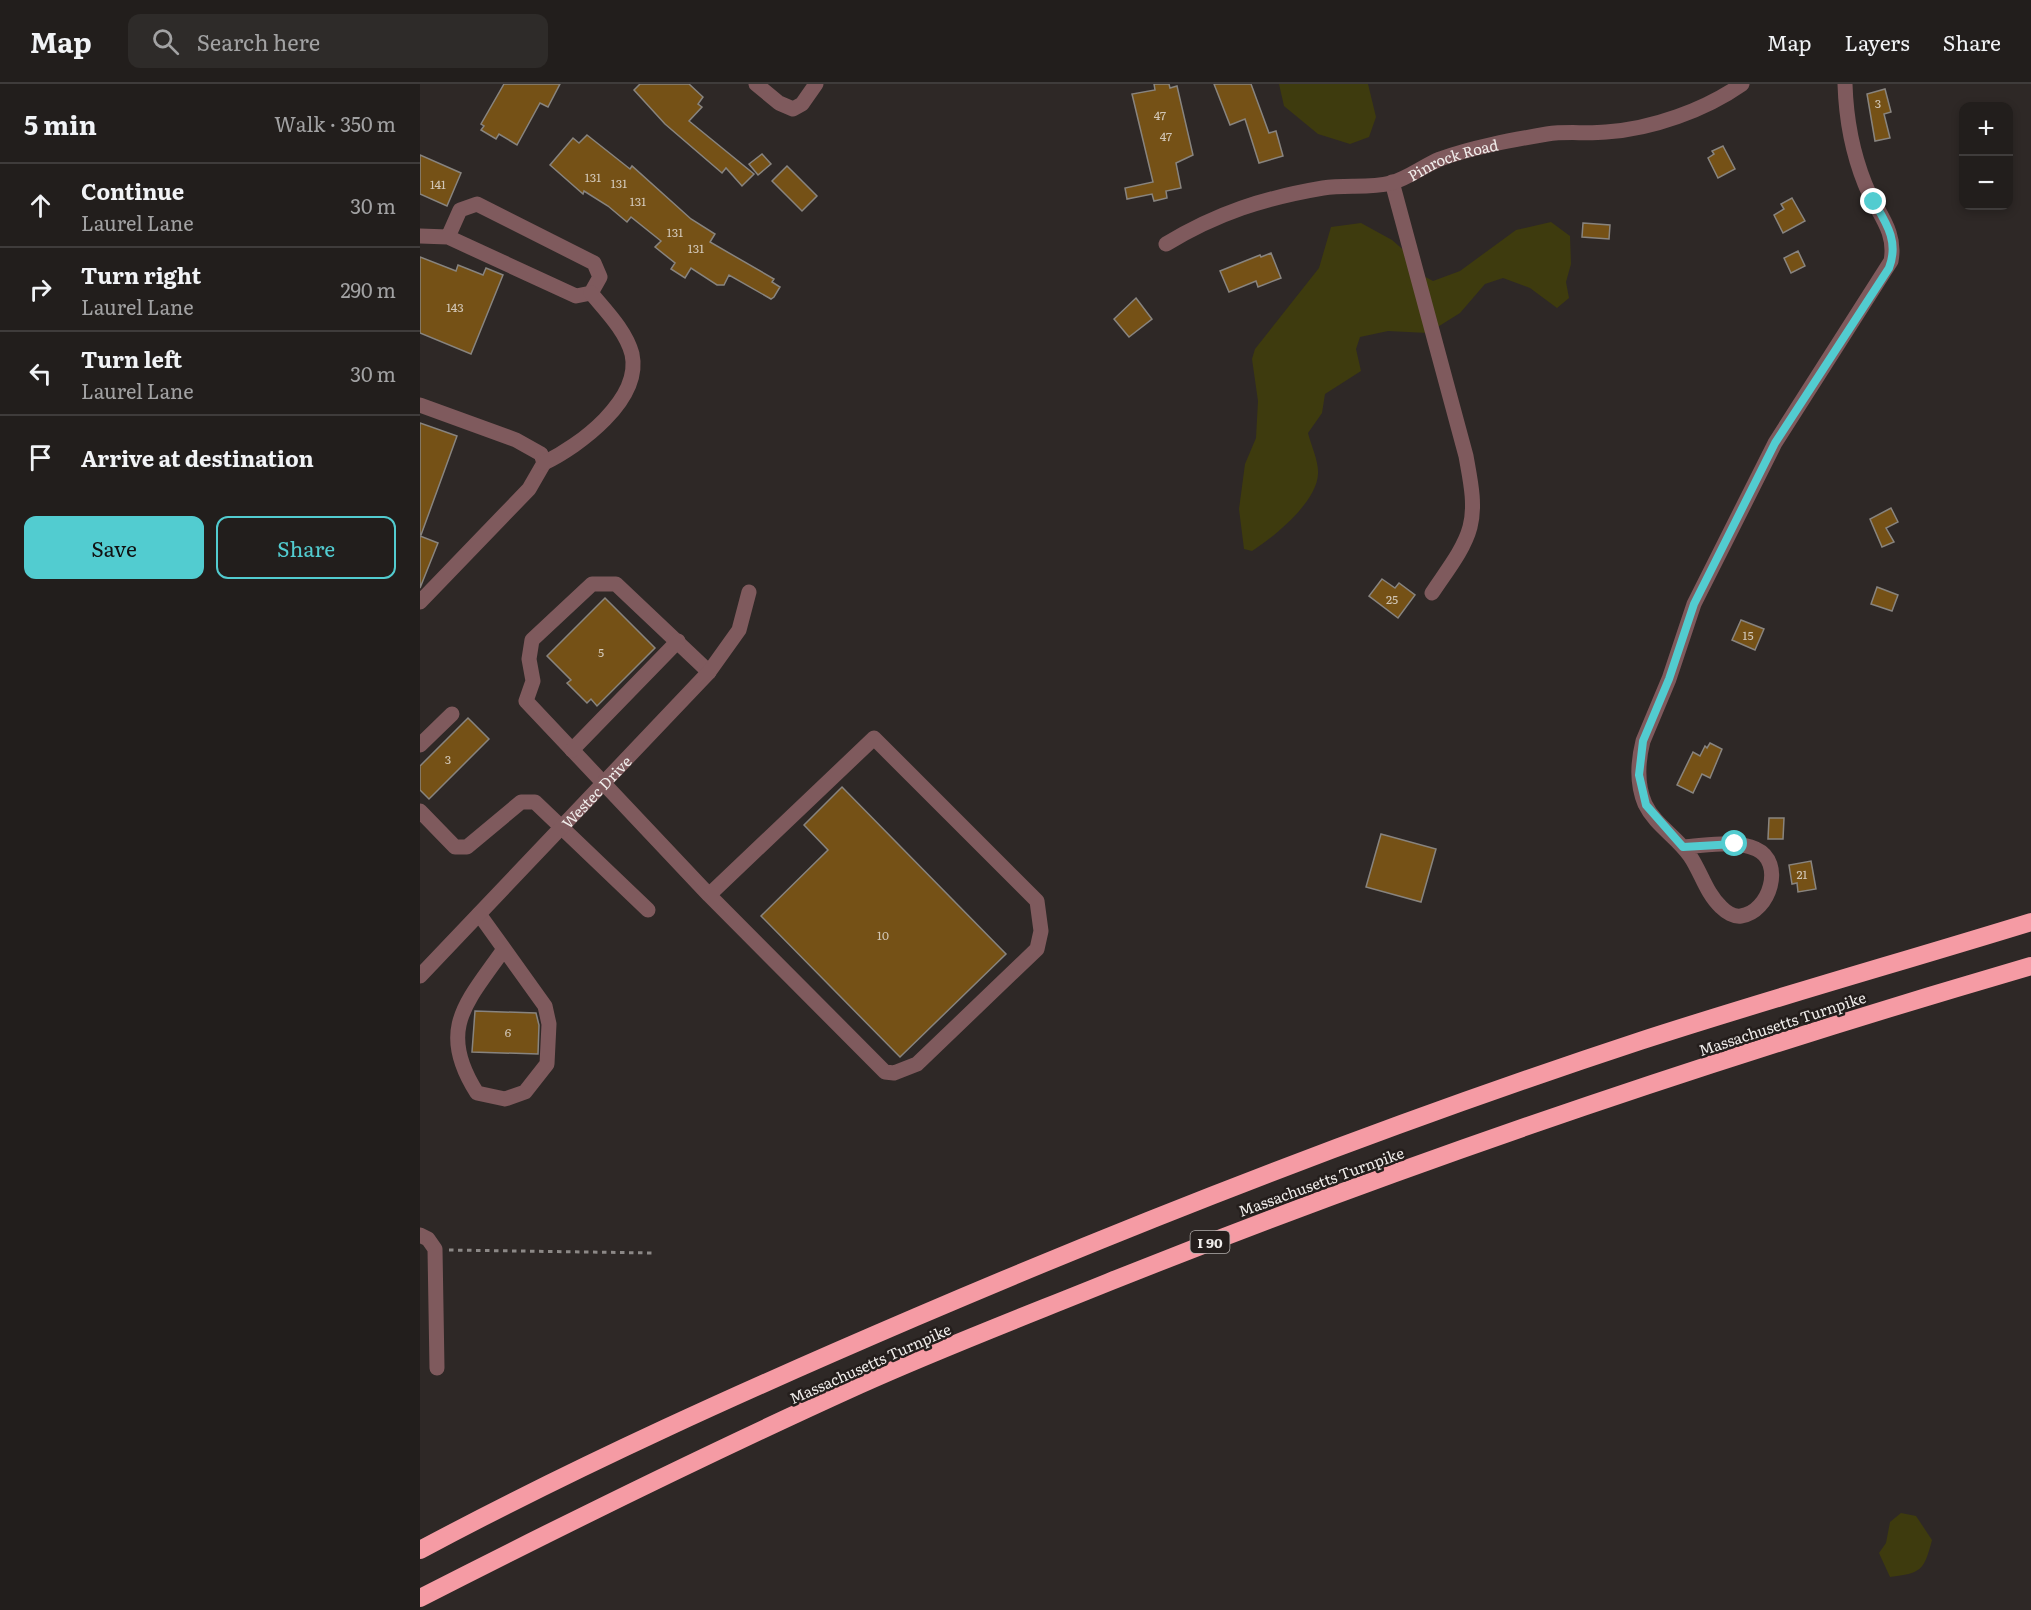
<!DOCTYPE html>
<meta charset="utf-8">
<style>
:root{--surface:#221e1c;--page:#2e2b29;--text:#f1f3f6;--muted:#a2a2a3;--line:#3f3c3b;--accent:#52ccd0}
body{margin:0;font-family:Literata,serif;background:var(--page);color:var(--text)}
.controls{position:absolute;right:18px;top:18px;display:grid;overflow:hidden;border-radius:12px;box-shadow:0 3px 9px #0003}
.controls button{width:54px;height:54px;display:grid;place-items:center;padding:0;border:0;border-bottom:2px solid var(--line);background:var(--surface);color:var(--text);font:30px sans-serif}
.stop{position:absolute;width:18px;height:18px;margin:-14px;border:4px solid #52ccd0;border-radius:50%;background:#fff}
.stop.end{background:#52ccd0;border-color:#fff;box-shadow:0 2px 6px #0008}
.list{margin:0;padding:0;list-style:none}
h2{display:flex;justify-content:space-between;align-items:center;height:78px;margin:0;padding:0 24px;font-size:26px}
h2 small{font-size:20px;font-weight:400;color:var(--muted)}
.list li{display:grid;grid-template-columns:39px 1fr auto;gap:18px;align-items:center;box-sizing:border-box;height:84px;padding:0 24px;border-top:2px solid var(--line)}
.list b{display:block;font-size:22px;white-space:nowrap}
.list p{margin:0;font-size:20px;white-space:nowrap;color:var(--muted)}
.list em{font-size:20px;font-style:normal;color:var(--muted)}
.actions{display:flex;gap:12px;padding:18px 24px}
.actions a{flex:1;padding:14px 0;border:2px solid var(--accent);border-radius:12px;text-align:center;font-size:21px;color:var(--accent)}
.actions .main{background:var(--accent);color:#111}
.icon{flex:none;width:33px;height:33px;fill:none;stroke:currentColor;stroke-width:2;stroke-linecap:round;stroke-linejoin:round}
.map{position:relative;flex:none;width:1611px;height:1526px;overflow:hidden}
header{display:flex;align-items:center;gap:36px;box-sizing:border-box;height:84px;padding:0 30px;background:var(--surface);border-bottom:2px solid var(--line)}
header strong{font-size:28px}
nav{display:flex;gap:33px;margin-inline-start:auto;font-size:21px}
.search{width:420px;height:54px;background:var(--page);display:flex;align-items:center;gap:15px;box-sizing:border-box;padding:0 21px;border-radius:12px;color:var(--muted);font-size:22px}
main{display:flex}
aside{flex:1;background:var(--surface)}
.map>svg:first-child{display:block}
.green{fill:#3e3b0e}
.building{fill:#755116;stroke:#88847f;stroke-width:1.5}
.lines{fill:none;stroke-linecap:round;stroke-linejoin:round}
.path{stroke:#8c8886;stroke-width:3;stroke-dasharray:4.5 4.5;stroke-linecap:butt}
.minor{stroke:#7f5a5d;stroke-width:15}
.highway{stroke:#f59ba4;stroke-width:18}
.route{stroke:#52ccd0;stroke-width:8}
.labels{text-anchor:middle;dominant-baseline:central;stroke-width:5;stroke-linejoin:round;paint-order:stroke}
.number-label{font-size:12px;fill:#d1c6b6}
.shield{fill:#241e1c;stroke:#b3afad;stroke-width:1.5}
.shield-label{font-size:14px;font-weight:bold;fill:#f0edeb}
.street-label{font-size:15px;fill:#f0edeb;stroke:#241e1c}
</style>
<header>
<strong>Map</strong>
<div class="search"><svg class="icon" aria-label="search" viewBox="0 0 24 24"><circle cx="10" cy="10" r="6"/><path d="M15 15l6 6"/></svg>Search here</div>
<nav><a>Map</a><a>Layers</a><a>Share</a></nav>
</header>
<main>
<aside>
<h2>5 min<small>Walk · 350 m</small></h2>
<ul class="list">
<li><svg class="icon" aria-label="ahead" viewBox="0 0 24 24"><path d="M12 20V5M6 11l6-6 6 6"/></svg><div><b>Continue</b><p>Laurel Lane</p></div><em>30 m</em></li>
<li><svg class="icon" aria-label="right" viewBox="0 0 24 24"><path d="M7 20v-9h11M14 6l5 5-5 5"/></svg><div><b>Turn right</b><p>Laurel Lane</p></div><em>290 m</em></li>
<li><svg class="icon" aria-label="left" viewBox="0 0 24 24"><path d="M17 20v-9H6M10 6l-5 5 5 5"/></svg><div><b>Turn left</b><p>Laurel Lane</p></div><em>30 m</em></li>
<li><svg class="icon" aria-label="arrive" viewBox="0 0 24 24"><path d="M6 21V4h12l-3 4 3 4H6"/></svg><div><b>Arrive at destination</b></div></li>
</ul>
<div class="actions"><a class="main">Save</a><a>Share</a></div>
</aside>
<div class="map">
<svg width="1611" height="1526" viewBox="0 0 1611 1526">
<rect width="100%" height="100%" fill="#2e2826"/>
<!-- green -->
<g class="green">
<path d="M 859,0 L 948,0 L 956,33 L 949,53 L 930,60 L 898,50 L 864,22 Z"/>
<path d="M 1131,138 L 1150,152 L 1151,180 L 1146,198 L 1149,214 L 1137,224 L 1110,204 L 1083,194 L 1065,200 L 1040,229 L 1008,249 L 968,247 L 940,253 L 936,265 L 941,287 L 905,310 L 902,329 L 888,349 C 891,361 899,378 898,390 C 897,418 854,453 832,467 L 824,465 L 819,425 L 825,380 L 836,354 L 838,317 L 832,275 L 835,265 L 899,184 L 911,143 L 941,139 L 972,156 L 987,169 L 994,187 L 1013,197 L 1040,187 L 1096,146 Z"/>
<path d="M 1481,1429 L 1496,1432 L 1512,1456 C 1504,1487 1501,1489 1470,1493 L 1459,1469 L 1466,1459 L 1470,1438 Z"/>
</g>
<!-- building -->
<g class="building">
<path d="M 84,0 L 140,0 L 128,23 L 120,19 L 97,61 L 79,50 L 76,55 L 61,46 L 64,42 L 61,40 Z"/>
<path d="M 220,0 L 269,0 L 283,13 L 278,20 L 282,23 L 269,37 L 334,90 L 322,102 L 306,84 L 302,89 L 245,40 L 214,6 Z"/>
<path d="M 734,0 L 749,0 L 750,4 L 757,2 L 773,71 L 756,79 L 761,104 L 746,107 L 747,114 L 734,117 L 732,110 L 707,115 L 705,104 L 733,98 L 712,10 L 735,6 Z"/>
<path d="M 794,0 L 831,0 L 849,49 L 856,47 L 863,72 L 839,79 L 825,35 L 810,41 Z"/>
<path d="M 1465,5 L 1471,28 L 1464,30 L 1470,54 L 1455,57 L 1447,10 Z"/>
<path d="M 167,51 L 210,85 L 212,82 L 271,135 L 295,150 L 290,158 L 354,195 L 352,198 L 360,203 L 354,213 L 351,215 L 309,191 L 304,201 L 297,201 L 271,184 L 265,194 L 251,185 L 255,179 L 235,163 L 241,157 L 211,133 L 207,138 L 188,122 L 164,107 L 163,110 L 130,81 L 153,54 L 159,59 Z"/>
<path d="M 1303,62 L 1315,85 L 1298,94 L 1288,74 L 1294,70 L 1292,67 Z"/>
<path d="M 342,70 L 351,80 L 338,91 L 329,80 Z"/>
<path d="M 0,71 L 41,89 L 27,122 L 0,110 Z"/>
<path d="M 367,82 L 397,112 L 382,127 L 352,97 Z"/>
<path d="M 1372,114 L 1385,137 L 1363,149 L 1354,131 L 1364,125 L 1361,120 Z"/>
<path d="M 1163,139 L 1190,141 L 1189,155 L 1162,153 Z"/>
<path d="M 1378,167 L 1385,182 L 1371,189 L 1364,174 Z"/>
<path d="M 851,169 L 861,194 L 838,203 L 836,197 L 809,208 L 800,187 L 840,171 L 841,173 Z"/>
<path d="M 0,173 L 36,187 L 38,181 L 63,191 L 66,184 L 83,191 L 51,270 L 0,249 Z"/>
<path d="M 716,214 L 732,235 L 709,253 L 694,235 Z"/>
<path d="M 0,339 L 37,352 L 1,451 L 0,451 Z"/>
<path d="M 1471,424 L 1478,438 L 1466,444 L 1474,458 L 1462,463 L 1450,435 Z"/>
<path d="M 0,452 L 18,459 L 0,504 Z"/>
<path d="M 962,495 L 975,504 L 979,499 L 995,511 L 978,534 L 949,512 Z"/>
<path d="M 1457,503 L 1478,511 L 1472,527 L 1451,520 Z"/>
<path d="M 185,514 L 235,564 L 177,622 L 171,615 L 167,619 L 147,599 L 151,596 L 127,572 Z"/>
<path d="M 1321,536 L 1344,545 L 1335,566 L 1312,556 Z"/>
<path d="M 48,634 L 69,655 L 9,715 L 0,706 L 0,682 Z"/>
<path d="M 1290,659 L 1302,665 L 1290,694 L 1282,690 L 1273,709 L 1257,701 L 1273,668 L 1280,672 L 1285,662 L 1287,664 Z"/>
<path d="M 422,703 L 586,870 L 480,973 L 341,832 L 408,766 L 384,741 Z"/>
<path d="M 1349,734 L 1364,734 L 1363,755 L 1348,755 Z"/>
<path d="M 961,750 L 1016,765 L 1001,818 L 946,803 Z"/>
<path d="M 1391,777 L 1396,805 L 1378,808 L 1377,799 L 1372,800 L 1369,781 Z"/>
<path d="M 55,927 L 116,929 L 119,941 L 118,970 L 52,968 Z"/>
</g>
<g class="lines">
<!-- path -->
<path class="path" d="M 29,1166 L 234,1169"/>
<!-- minor -->
<g class="minor">
<path d="M 336,0 L 359,19 L 373,25 L 382,20 L 396,0"/>
<path d="M 972,98 L 1046,372 C 1050,395 1056,420 1050,443 C 1044,466 1025,489 1012,509"/>
<path d="M 0,152 L 28,153 L 156,212 L 171,209 L 180,193 L 174,179 L 57,120 L 40,126 L 28,153"/>
<path id="s1" d="M 746,160 C 797,129 844,114 903,104 C 926,100 948,105 971,99 C 989,94 1003,82 1020,75 C 1053,63 1092,56 1127,50 C 1147,47 1166,50 1186,48 C 1232,45 1285,26 1322,0"/>
<path d="M 0,321 L 96,356 L 121,370 L 124,379 L 109,405 L 0,518"/>
<path d="M 124,379 C 159,362 222,316 212,270 C 206,247 186,227 171,209"/>
<path d="M 289,588 L 196,500 L 172,500 L 112,556 L 109,575 L 113,597 L 106,617 L 289,811 L 465,988 L 474,989 L 497,980 L 617,865 L 621,847 L 617,817 L 454,654 L 289,811"/>
<path d="M 0,661 L 32,630"/>
<path d="M 152,666 L 258,557"/>
<path d="M 0,727 L 35,763 L 47,763 L 101,718 L 115,718 L 228,826"/>
<path d="M 1263,763 C 1284,762 1315,755 1336,765 C 1365,778 1350,828 1321,832 C 1314,833 1306,828 1301,823 C 1286,809 1281,788 1270,772 C 1257,753 1235,741 1225,720 C 1216,699 1218,677 1223,657 L 1249,595 L 1274,520 L 1355,359 L 1471,177 C 1477,146 1456,128 1445,100 C 1433,70 1426,33 1425,0"/>
<path d="M 59,830 L 125,922 L 129,940 L 127,980 L 105,1008 L 85,1015 L 57,1009 C 16,945 47,918 84,865"/>
<path id="s2" d="M 0,892 L 289,588 L 319,546 L 329,508"/>
<path d="M 0,1151 L 8,1155 L 15,1165 L 17,1284"/>
</g>
<!-- highway -->
<g class="highway">
<path d="M 0,1466 C 161,1380 328,1305 496,1233 C 734,1131 974,1038 1220,957 C 1349,915 1481,878 1611,838"/>
<path d="M 0,1514 C 145,1440 291,1368 439,1301 C 521,1264 605,1232 689,1198 C 991,1077 1299,973 1611,882"/>
</g>
</g>
<g class="lines">
<!-- route -->
<path class="route" d="M 1315,760 L 1263,763 L 1226,721 L 1219,691 L 1223,657 L 1249,595 L 1274,520 L 1355,359 L 1469,184 C 1479,158 1467,140 1454,118"/>
</g>
<g class="labels">
<!-- number labels -->
<g class="number-label">
<text x="1458" y="19">3</text>
<text x="740" y="31">47</text>
<text x="746" y="52">47</text>
<text x="173" y="93">131</text>
<text x="199" y="99">131</text>
<text x="18" y="100">141</text>
<text x="218" y="117">131</text>
<text x="255" y="148">131</text>
<text x="276" y="164">131</text>
<text x="35" y="223">143</text>
<text x="972" y="515">25</text>
<text x="1328" y="551">15</text>
<text x="181" y="568">5</text>
<text x="28" y="675">3</text>
<text x="1382" y="790">21</text>
<text x="463" y="851">10</text>
<text x="88" y="948">6</text>
</g>
<!-- shield labels -->
<rect class="shield" x="770.5" y="1147" width="39" height="22" rx="4.5"/>
<g class="shield-label">
<text x="790" y="1158">I 90</text>
</g>
<!-- street labels -->
<g class="street-label">
<text stroke="none"><textPath href="#s1" startOffset="303">Pinrock Road</textPath></text>
<text stroke="none"><textPath href="#s2" startOffset="255">Westec Drive</textPath></text>
<text transform="translate(1362 939) rotate(-18)">Massachusetts Turnpike</text>
<text transform="translate(901 1097) rotate(-20)">Massachusetts Turnpike</text>
<text transform="translate(450 1279) rotate(-24)">Massachusetts Turnpike</text>
</g>
</g>
</svg>
<div class="controls">
<button>+</button>
<button>−</button>
</div>
<div class="stop" style="left:1315px;top:760px"></div>
<div class="stop end" style="left:1454px;top:118px"></div>
</div>
</main>
